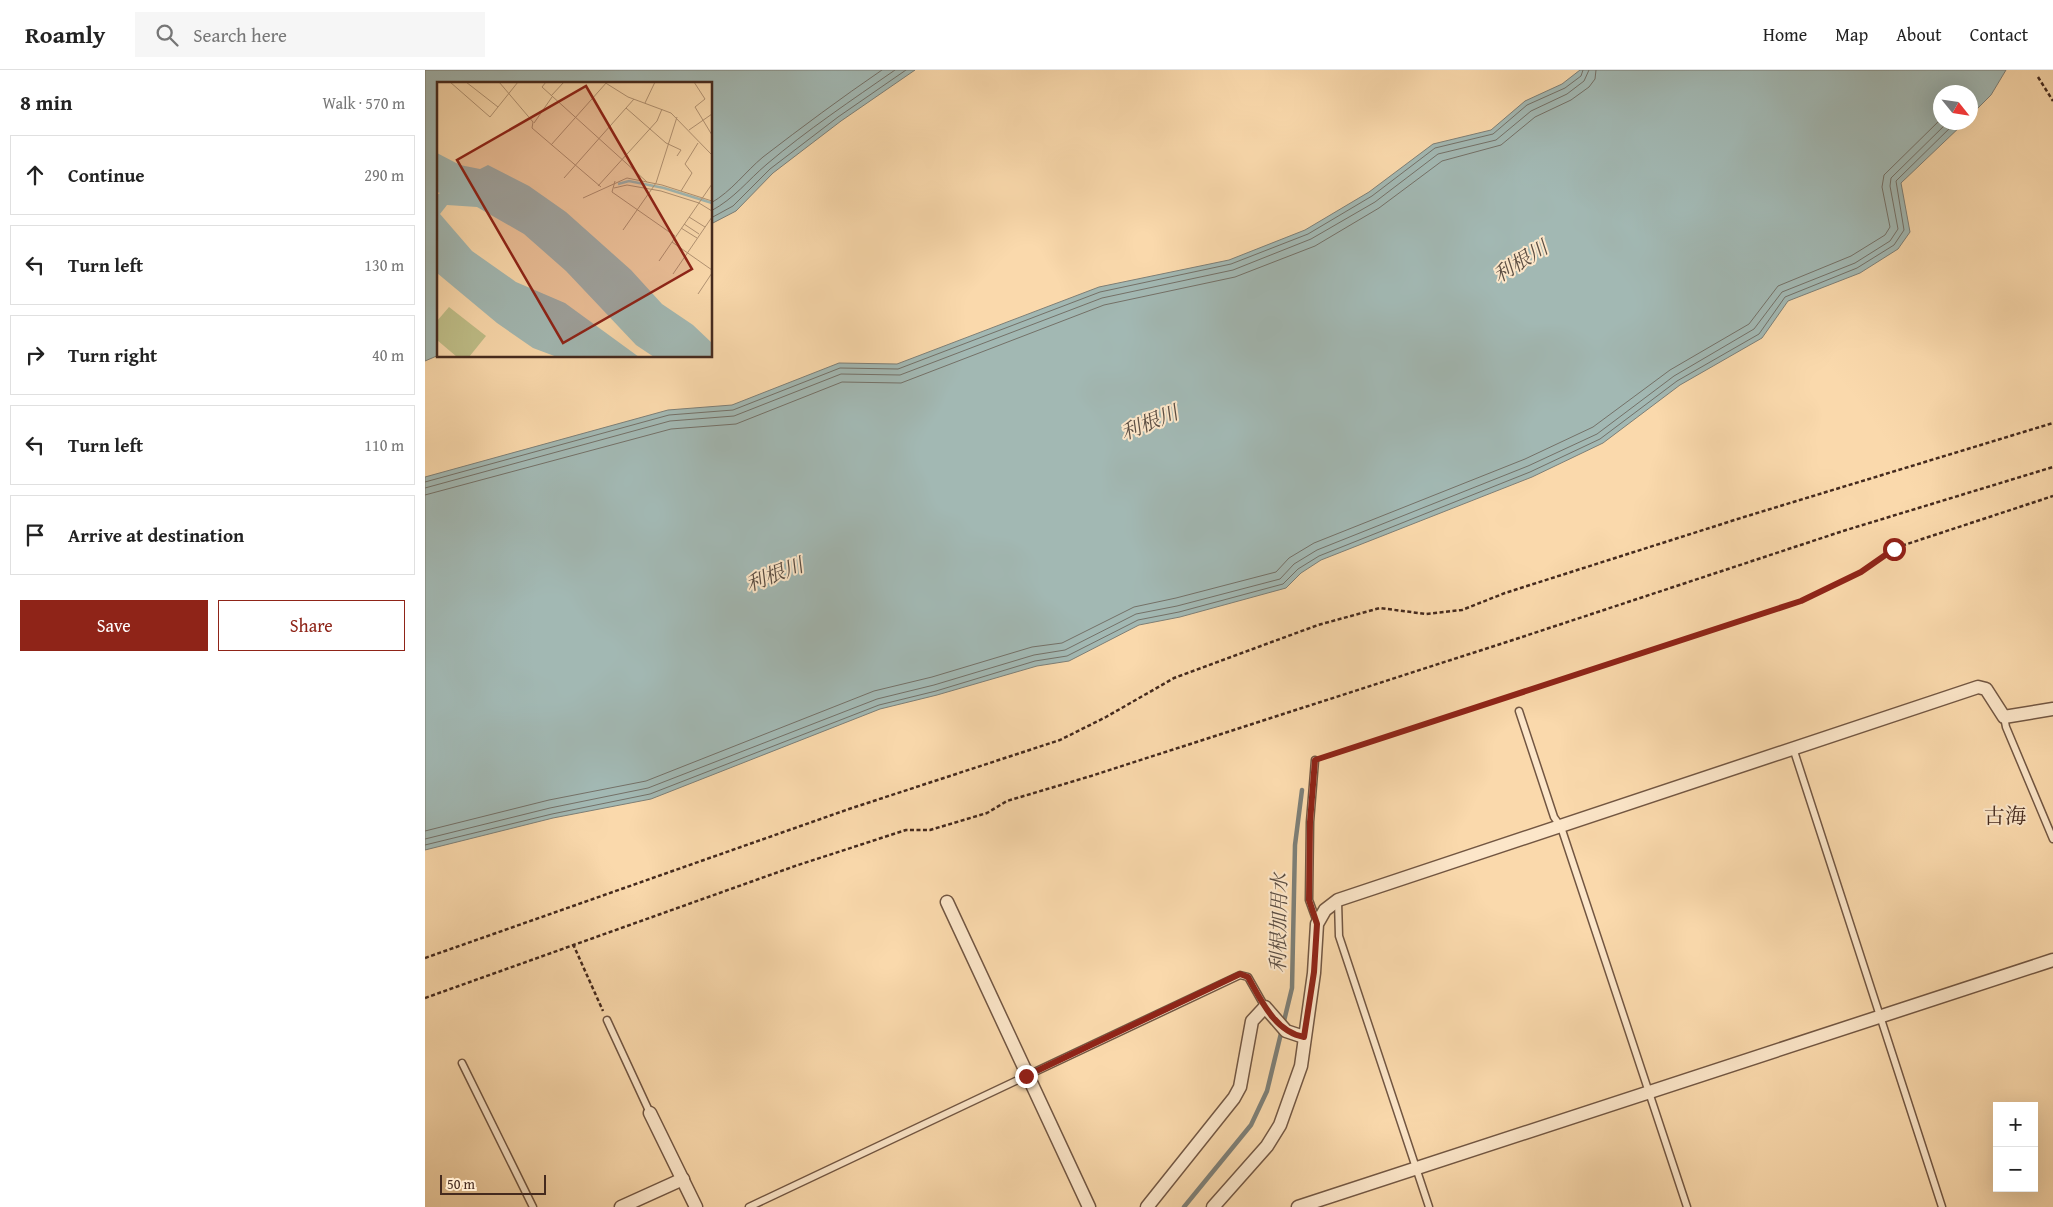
<!DOCTYPE html>
<meta charset="utf-8">
<style>
:root{--surface:#fff;--page:#f6f6f6;--text:#222;--muted:#767676;--line:#e0e0e0;--accent:#8f2418}
body{margin:0;font-family:"Gentium Book Plus","Noto Serif JP",serif;background:var(--page);color:var(--text)}
.controls{position:absolute;right:15px;bottom:15px;display:grid;overflow:hidden;border-radius:0px;box-shadow:0 5px 20px #0002}
.controls button{width:45px;height:45px;display:grid;place-items:center;padding:0;border:0;border-bottom:1px solid var(--line);background:var(--surface);color:var(--text);font:25px sans-serif}
.compass{position:absolute;left:1508px;top:15px;width:45px;height:45px;border-radius:50%;background:var(--surface);box-shadow:0 5px 20px #0002;rotate:120deg}
.scale{position:absolute;left:15px;bottom:12px;width:106px;box-sizing:border-box;padding-left:5px;border:2px solid #452a1e;border-top:0;font-size:14px;line-height:18px;white-space:nowrap;color:#452a1e;-webkit-text-stroke:4px #fce6c9;paint-order:stroke}
.stop{position:absolute;width:15px;height:15px;margin:-11px;border:4px solid #8f2418;border-radius:50%;background:#fff}
.stop.end{background:#8f2418;border-color:#fff;box-shadow:0 1px 5px #0008}
.list{margin:0;padding:0;list-style:none}
h2{display:flex;justify-content:space-between;align-items:center;height:65px;margin:0;padding:0 20px;font-size:21px}
h2 small{font-size:16px;font-weight:400;color:var(--muted)}
.list li{display:grid;grid-template-columns:32px 1fr auto;gap:15px;align-items:center;box-sizing:border-box;height:80px;margin:0 10px 10px;padding:0 10px;border:1px solid var(--line);border-radius:0px}
.list b{display:block;font-size:19px;white-space:nowrap}
.list em{font-size:16px;font-style:normal;color:var(--muted)}
.actions{display:flex;gap:10px;padding:15px 20px}
.actions a{flex:1;padding:11px 0;border:1px solid var(--accent);border-radius:0px;text-align:center;font-size:18px;color:var(--accent)}
.actions .main{background:var(--accent);color:#fff}
.icon{flex:none;width:28px;height:28px;fill:none;stroke:currentColor;stroke-width:2;stroke-linecap:round;stroke-linejoin:round}
.map{position:relative;flex:none;width:1628px;height:1137px;overflow:hidden}
header{display:flex;align-items:center;gap:30px;box-sizing:border-box;height:70px;padding:0 25px;background:var(--surface);border-bottom:1px solid var(--line)}
header strong{font-size:24px}
nav{display:flex;gap:28px;margin-inline-start:auto;font-size:18px}
.search{width:350px;height:45px;background:var(--page);display:flex;align-items:center;gap:12px;box-sizing:border-box;padding:0 18px;border-radius:0px;color:var(--muted);font-size:19px}
main{display:flex}
aside{flex:1;background:var(--surface)}
.map>svg:first-child{display:block}
.water{fill:#a2b8b3;stroke:#7d7f77}
.lines{fill:none;stroke-linecap:round;stroke-linejoin:round}
.shore{stroke:#747168;stroke-width:1}
.stream{stroke:#7d7f77;stroke-width:4.5}
.lane-casing{stroke:#725642;stroke-width:9}
.street-casing{stroke:#725642;stroke-width:15}
.path{stroke:#452a1e;stroke-width:2.5;stroke-dasharray:4 2.5;stroke-linecap:butt}
.lane{stroke:#fce6c9;stroke-width:6}
.street{stroke:#fce6c9;stroke-width:12}
.route{stroke:#8f2418;stroke-width:6}
.labels{text-anchor:middle;dominant-baseline:central;stroke-width:4;stroke-linejoin:round;paint-order:stroke}
.water-label{font-size:20px;font-style:italic;fill:#5c4e43;stroke:#fce6c9}
.quarter-label{font-size:21px;fill:#452a1e;stroke:#fce6c9}
.inset-river{fill:none;stroke:#a2b8b3;stroke-width:2.5}
.inset-road{fill:none;stroke:#b29373;stroke-width:1}
.view{fill:#8f2418;fill-opacity:0.15;stroke:#8f2418;stroke-width:2.5}
.inset-edge{fill:none;stroke:#452a1e;stroke-width:2.5}
</style>
<header>
<strong>Roamly</strong>
<div class="search"><svg class="icon" aria-label="search" viewBox="0 0 24 24"><circle cx="10" cy="10" r="6"/><path d="M15 15l6 6"/></svg>Search here</div>
<nav><a>Home</a><a>Map</a><a>About</a><a>Contact</a></nav>
</header>
<main>
<aside>
<h2>8 min<small>Walk · 570 m</small></h2>
<ul class="list">
<li><svg class="icon" aria-label="ahead" viewBox="0 0 24 24"><path d="M12 20V5M6 11l6-6 6 6"/></svg><div><b>Continue</b></div><em>290 m</em></li>
<li><svg class="icon" aria-label="left" viewBox="0 0 24 24"><path d="M17 20v-9H6M10 6l-5 5 5 5"/></svg><div><b>Turn left</b></div><em>130 m</em></li>
<li><svg class="icon" aria-label="right" viewBox="0 0 24 24"><path d="M7 20v-9h11M14 6l5 5-5 5"/></svg><div><b>Turn right</b></div><em>40 m</em></li>
<li><svg class="icon" aria-label="left" viewBox="0 0 24 24"><path d="M17 20v-9H6M10 6l-5 5 5 5"/></svg><div><b>Turn left</b></div><em>110 m</em></li>
<li><svg class="icon" aria-label="arrive" viewBox="0 0 24 24"><path d="M6 21V4h12l-3 4 3 4H6"/></svg><div><b>Arrive at destination</b></div></li>
</ul>
<div class="actions"><a class="main">Save</a><a>Share</a></div>
</aside>
<div class="map">
<svg width="1628" height="1137" viewBox="0 0 1628 1137">
<rect width="100%" height="100%" fill="#fad9ac"/>
<filter id="stains"><feTurbulence type="fractalNoise" baseFrequency=".004" numOctaves="4"/><feColorMatrix values="0 0 0 0 .2 0 0 0 0 .09 0 0 0 0 .02 0 0 0 .5 -.17"/></filter>
<radialGradient id="worn" r=".72"><stop offset=".6" stop-color="#630" stop-opacity="0"/><stop offset="1" stop-color="#630" stop-opacity=".3"/></radialGradient>
<!-- water -->
<g class="water">
<path d="M 0,0 L 490,0 L 416,51 L 348,103 L 311,141 L 286,154 L 286,14 L 14,14 L 14,285 L 0,291 Z"/>
<path d="M 1155,0 L 1581,0 L 1566,25 L 1546,45 L 1546,22 L 1516,22 L 1516,52 L 1539,53 L 1476,113 L 1485,162 L 1473,179 L 1435,203 L 1363,231 L 1337,268 L 1255,315 L 1178,373 L 1107,407 L 896,490 L 876,503 L 861,518 L 755,547 L 714,555 L 644,591 L 612,596 L 512,625 L 455,639 L 226,729 L 128,748 L 0,780 L 0,407 L 243,340 L 307,335 L 414,293 L 472,294 L 674,217 L 804,190 L 880,160 L 944,122 L 1008,74 L 1066,60 L 1100,31 L 1137,14 Z"/>
</g>
<g class="lines">
<!-- shore -->
<g class="shore">
<path d="M 286,133 C 307,121 320,102 338,87 C 377,57 416,28 457,0"/>
<path d="M 286,141 C 310,128 322,111 342,94 C 382,60 427,30 470,0"/>
<path d="M 286,148 L 308,136 L 345,99 L 413,47 L 481,0"/>
<path d="M 0,412 L 244,345 L 308,340 L 415,298 L 473,299 L 675,222 L 806,194 L 883,164 L 947,126 L 1010,78 L 1068,64 L 1102,35 L 1140,18 L 1156,6 L 1158,0"/>
<path d="M 0,418 L 245,351 L 309,346 L 416,304 L 475,305 L 677,228 L 808,200 L 886,169 L 950,132 L 1013,84 L 1071,70 L 1106,41 L 1142,24 L 1159,11 L 1164,0"/>
<path d="M 0,425 L 246,359 L 311,354 L 417,312 L 476,313 L 679,235 L 810,207 L 890,176 L 954,138 L 1017,91 L 1076,75 L 1110,47 L 1146,30 L 1164,17 L 1170,9 L 1171,0"/>
<path d="M 0,761 L 124,730 L 221,711 L 449,621 L 507,607 L 607,577 L 637,573 L 709,537 L 751,528 L 851,502 L 864,488 L 889,473 L 1100,389 L 1168,357 L 1245,300 L 1324,254 L 1353,216 L 1426,186 L 1460,165 L 1465,157 L 1457,117 L 1459,105 L 1516,49"/>
<path d="M 0,769 L 125,738 L 223,718 L 452,629 L 509,615 L 609,585 L 640,580 L 711,544 L 752,536 L 855,509 L 869,494 L 892,480 L 1103,396 L 1172,364 L 1249,306 L 1329,259 L 1357,222 L 1430,193 L 1465,171 L 1473,159 L 1465,116 L 1466,108 L 1523,52"/>
<path d="M 0,775 L 127,744 L 225,724 L 454,635 L 511,621 L 610,591 L 642,586 L 713,550 L 754,542 L 858,514 L 873,499 L 894,486 L 1105,402 L 1175,369 L 1252,311 L 1334,264 L 1360,227 L 1432,198 L 1469,175 L 1479,160 L 1471,111 L 1531,52"/>
</g>
<!-- stream -->
<path class="stream" d="M 759,1137 L 826,1055 L 842,1021 L 867,918 L 870,775 L 877,720"/>
<!-- lane casing -->
<g class="lane-casing">
<g id="lane">
<path d="M 1094,641 L 1129,747 L 1136,757 L 1262,1137"/>
<path d="M 1579,647 L 1581,657 L 1628,769"/>
<path d="M 1368,678 L 1517,1137"/>
<path d="M 890,690 L 885,752 L 884,830 L 892,852"/>
<path d="M 913,831 L 914,866 L 1004,1137"/>
<path d="M 182,950 L 225,1043"/>
<path d="M 37,993 L 108,1137"/>
<path d="M 324,1137 L 815,905 L 823,907 L 840,937"/>
</g>
</g>
<!-- street casing -->
<g class="street-casing">
<g id="street">
<path d="M 522,832 L 664,1137"/>
<path d="M 225,1043 L 271,1137"/>
<path d="M 196,1137 L 258,1109"/>
<path d="M 722,1137 L 809,1028 L 815,1017 L 827,951 L 840,937 L 861,961 L 879,967"/>
<path d="M 788,1137 L 842,1076 L 855,1055 L 876,996 L 889,903 L 892,854 L 900,840 L 913,830 L 1553,617 L 1561,619 L 1579,647 L 1628,639"/>
<path d="M 873,1137 L 1628,890"/>
</g>
</g>
<!-- path -->
<g class="path">
<path d="M 1613,7 L 1628,31"/>
<path d="M 899,687 L 1376,531 L 1436,502 L 1469,479 L 1479,475 L 1628,426"/>
<path d="M 148,874 L 178,941"/>
<path d="M 0,888 L 424,739 L 635,670 L 681,647 L 749,608 L 893,555 L 955,538 L 1001,544 L 1037,540 L 1080,523 L 1319,447 L 1628,353"/>
<path d="M 0,928 L 373,795 L 481,760 L 505,760 L 562,743 L 582,731 L 666,706 L 1094,568 L 1418,461 L 1628,397"/>
</g>
<!-- lane -->
<use href="#lane" class="lane"/>
<!-- street -->
<use href="#street" class="street"/>
</g>
<g class="lines">
<!-- route -->
<path class="route" d="M 601,1006 L 815,904 L 823,907 C 836,930 850,962 879,967 L 889,902 L 892,854 L 884,830 L 885,752 L 890,690 L 1376,531 L 1436,502 L 1469,479"/>
</g>
<g class="labels">
<!-- water labels -->
<g class="water-label">
<text transform="translate(1095 191) rotate(-32)">利根川</text>
<text transform="translate(724 352) rotate(-22)">利根川</text>
<text transform="translate(349 504) rotate(-21)">利根川</text>
<text transform="translate(853 853) rotate(-89)">利根加用水</text>
</g>
<!-- quarter labels -->
<g class="quarter-label">
<text x="1580" y="745">古海</text>
</g>
</g>
<!-- overview -->
<g transform="translate(12 12)">
<rect width="275" height="275" fill="#fad9ac"/>
<path d="M 12,225 L 49,254 L 32,275 L 20,275 L 0,258 L 0,239 Z" fill="#bfbf89"/>
<path d="M 0,71 L 23,83 L 43,87 L 51,83 L 92,104 L 129,130 L 194,188 L 225,222 L 256,243 L 275,261 L 275,275 L 217,275 L 199,263 L 129,189 L 87,152 L 40,125 L 10,123 L 3,132 L 35,169 L 79,200 L 128,221 L 202,275 L 120,275 L 96,266 L 60,241 L 0,191 L 0,113 L 3,111 L 0,110 Z" fill="#a2b8b3"/>
<path class="inset-river" d="M 181,102 L 192,99 L 227,106 L 275,121"/>
<path class="inset-road" d="M 13,0 L 53,35 L 81,0M 29,0 L 61,25M 62,0 L 96,40 L 95,46 L 164,105M 109,0 L 105,5 L 210,100M 167,0 L 191,15 L 234,31 L 275,73M 257,0 L 268,17 L 258,25 L 275,53M 114,14 L 127,0M 208,21 L 218,0M 189,26 L 229,61 L 244,68 L 240,74M 97,41 L 115,15M 252,48 L 275,32M 114,63 L 170,0M 127,96 L 197,17M 178,99 L 175,110 L 238,154M 161,104 L 220,39 L 225,27M 177,106 L 190,103 L 224,109 L 262,121 L 275,129M 244,109 L 255,91 L 248,82 L 261,61M 146,116 L 190,96 L 225,103 L 275,119M 252,135 L 268,145M 247,142 L 262,152M 244,146 L 260,156M 186,148 L 219,101 L 240,35M 235,160 L 275,188M 222,179 L 275,102M 236,192 L 275,135M 261,212 L 275,191"/>
<path class="view" d="M 149,4 L 255,187 L 126,261 L 20,78 Z"/>
<rect width="275" height="275" class="inset-edge"/>
</g>
<rect width="100%" height="100%" filter="url(#stains)"/>
<rect width="100%" height="100%" fill="url(#worn)"/>
</svg>
<div class="controls">
<button>+</button>
<button>−</button>
</div>
<svg class="compass" viewBox="-18 -18 36 36"><path d="M0-13l5 13h-10z" fill="#e53935"/><path d="M0 13l5-13h-10z" fill="#767676"/></svg>
<div class="scale">50 m</div>
<div class="stop" style="left:1469px;top:479px"></div>
<div class="stop end" style="left:601px;top:1006px"></div>
</div>
</main>
